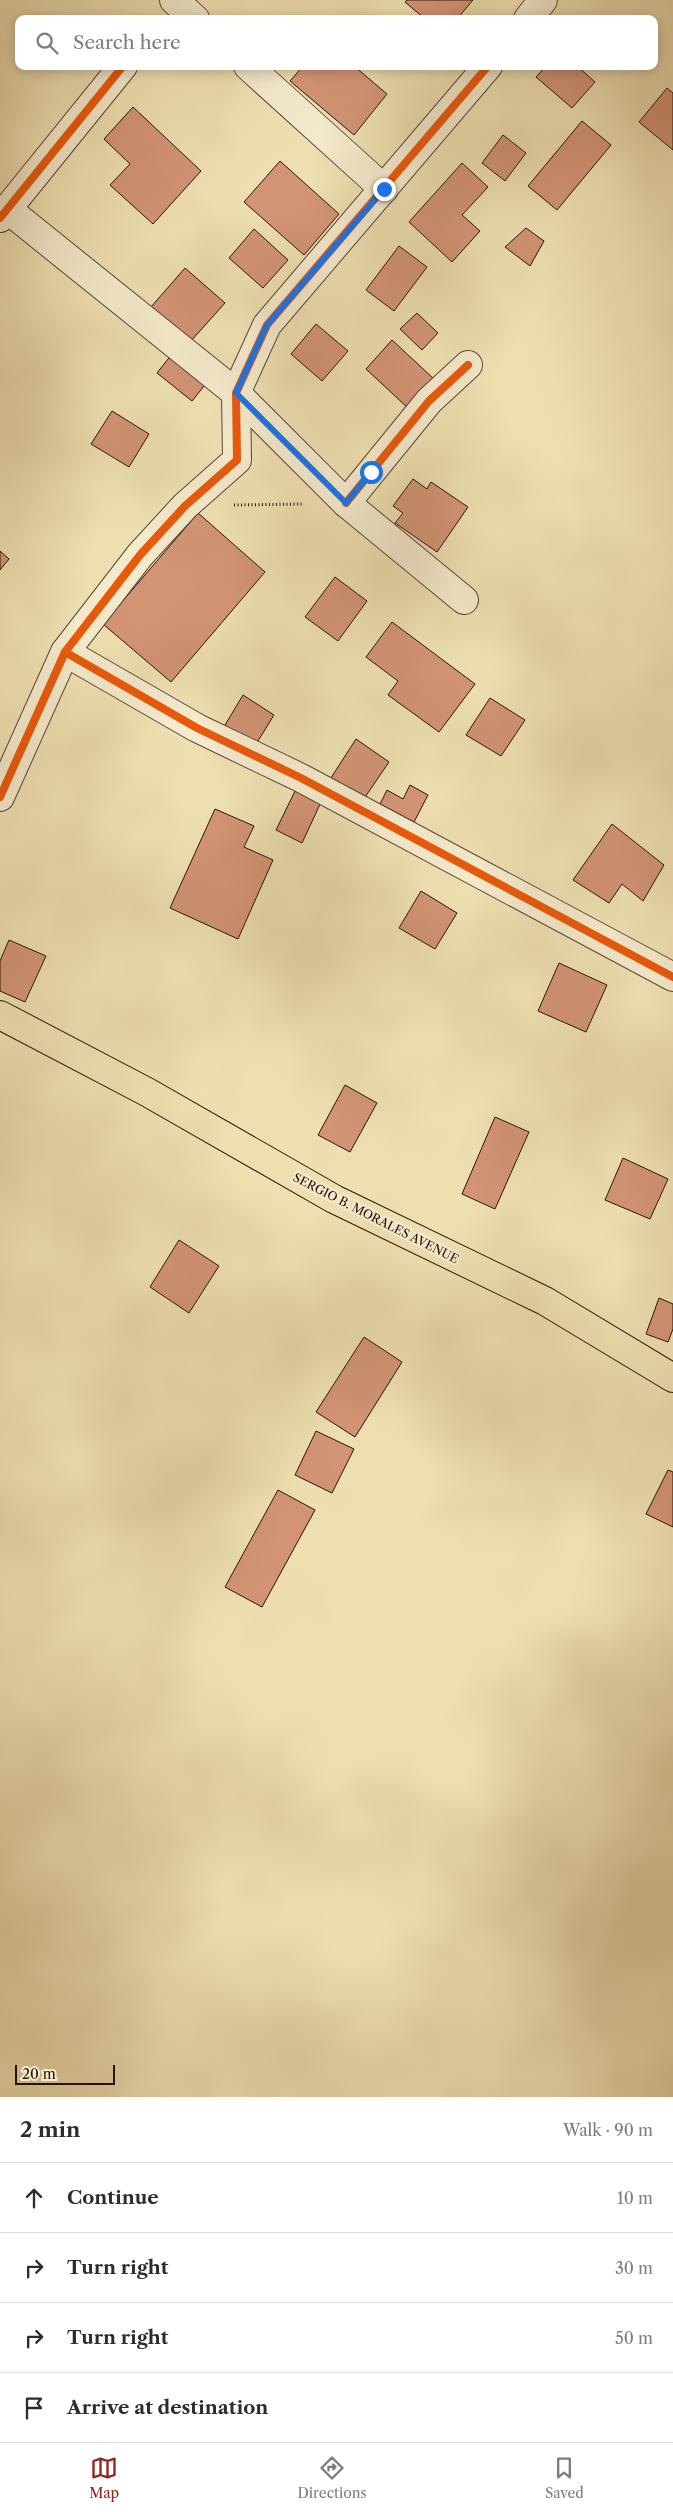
<!DOCTYPE html>
<meta charset="utf-8">
<style>
:root{--surface:#fff;--page:#f2f2f3;--text:#2b2b33;--muted:#7c7c81;--line:#e1e1e2;--accent:#8f2418}
body{margin:0;font-family:"Libre Caslon Text",serif;background:var(--page);color:var(--text)}
.scale{position:absolute;left:15px;bottom:12px;width:100px;box-sizing:border-box;padding-left:5px;border:2px solid #291309;border-top:0;font-size:14px;line-height:18px;white-space:nowrap;color:#291309;-webkit-text-stroke:4px #f4eacc;paint-order:stroke}
.stop{position:absolute;width:15px;height:15px;margin:-11px;border:4px solid #1a73e8;border-radius:50%;background:#fff}
.stop.end{background:#1a73e8;border-color:#fff;box-shadow:0 1px 5px #0008}
.list{margin:0;padding:0;list-style:none}
h2{display:flex;justify-content:space-between;align-items:center;height:65px;margin:0;padding:0 20px;font-size:21px}
h2 small{font-size:16px;font-weight:400;color:var(--muted)}
.list li{display:grid;grid-template-columns:32px 1fr auto;gap:15px;align-items:center;box-sizing:border-box;height:70px;padding:0 20px;border-top:1px solid var(--line)}
.list b{display:block;font-size:19px;white-space:nowrap}
.list em{font-size:16px;font-style:normal;color:var(--muted)}
.icon{flex:none;width:28px;height:28px;fill:none;stroke:currentColor;stroke-width:2;stroke-linecap:round;stroke-linejoin:round}
.map{position:relative;flex:none;width:673px;height:2097px;overflow:hidden}
.search{position:absolute;background:var(--surface);box-shadow:0 2px 12px #0003;left:15px;right:15px;top:15px;height:55px;display:flex;align-items:center;gap:12px;box-sizing:border-box;padding:0 18px;border-radius:10px;color:var(--muted);font-size:19px}
.sheet{height:345px;background:var(--surface)}
nav{display:flex;justify-content:space-around;align-items:center;box-sizing:border-box;height:70px;border-top:1px solid var(--line);background:var(--surface);font-size:14px;color:var(--muted)}
nav a{display:grid;justify-items:center;gap:2px}
nav .on{color:var(--accent)}
.map>svg:first-child{display:block}
.building{fill:#d29475;stroke:#291309}
.lines{fill:none;stroke-linecap:round;stroke-linejoin:round}
.street-casing{stroke:#5a4633;stroke-width:30}
.primary-casing{stroke:#291309;stroke-width:30}
.path{stroke:#291309;stroke-width:3;stroke-dasharray:1 2.5;stroke-linecap:butt}
.street{stroke:#f4eacc;stroke-width:28}
.primary{stroke:#eedfb1;stroke-width:28}
.cycleway-casing{stroke:#f4eacc;stroke-width:11}
.cycleway{stroke:#e8590c;stroke-width:8}
.route{stroke:#1a73e8;stroke-width:6}
.labels{text-anchor:middle;dominant-baseline:central;stroke-width:5;stroke-linejoin:round;paint-order:stroke}
.street-label{font-size:12px;fill:#291309;stroke:#f4eacc}
</style>
<div class="map">
<svg width="673" height="2097" viewBox="0 0 673 2097">
<rect width="100%" height="100%" fill="#eedfb1"/>
<filter id="stains"><feTurbulence type="fractalNoise" baseFrequency=".004" numOctaves="4"/><feColorMatrix values="0 0 0 0 .2 0 0 0 0 .09 0 0 0 0 .02 0 0 0 .5 -.17"/></filter>
<radialGradient id="worn" r=".72"><stop offset=".6" stop-color="#630" stop-opacity="0"/><stop offset="1" stop-color="#630" stop-opacity=".3"/></radialGradient>
<!-- building -->
<g class="building">
<path d="M 407,0 L 473,0 L 457,19 L 425,19 L 405,2 Z"/>
<path d="M 303,66 L 354,66 L 387,94 L 354,135 L 290,81 Z"/>
<path d="M 546,66 L 577,66 L 595,82 L 572,108 L 536,77 Z"/>
<path d="M 667,88 L 673,93 L 673,150 L 639,122 Z"/>
<path d="M 133,107 L 201,171 L 153,224 L 110,185 L 130,164 L 104,139 Z"/>
<path d="M 582,121 L 611,145 L 557,210 L 528,186 Z"/>
<path d="M 503,135 L 526,153 L 505,181 L 482,163 Z"/>
<path d="M 280,161 L 339,214 L 304,255 L 244,202 Z"/>
<path d="M 462,163 L 488,187 L 462,215 L 480,231 L 452,262 L 409,222 Z"/>
<path d="M 526,228 L 544,241 L 530,266 L 505,247 Z"/>
<path d="M 254,229 L 288,260 L 263,288 L 229,258 Z"/>
<path d="M 399,246 L 427,267 L 394,311 L 366,290 Z"/>
<path d="M 185,268 L 225,303 L 190,342 L 151,307 Z"/>
<path d="M 417,313 L 438,333 L 422,350 L 400,329 Z"/>
<path d="M 316,324 L 348,351 L 322,381 L 291,354 Z"/>
<path d="M 392,340 L 435,380 L 409,409 L 366,369 Z"/>
<path d="M 172,354 L 208,381 L 192,401 L 157,373 Z"/>
<path d="M 112,411 L 149,434 L 129,467 L 91,444 Z"/>
<path d="M 413,479 L 427,489 L 431,482 L 468,507 L 437,552 L 395,523 L 403,513 L 393,506 Z"/>
<path d="M 198,513 L 265,572 L 171,682 L 103,624 Z"/>
<path d="M 0,551 L 9,559 L 0,570 Z"/>
<path d="M 335,577 L 367,601 L 338,641 L 305,617 Z"/>
<path d="M 392,622 L 475,684 L 439,732 L 388,695 L 398,681 L 366,657 Z"/>
<path d="M 243,695 L 274,715 L 253,749 L 222,730 Z"/>
<path d="M 490,698 L 525,720 L 501,756 L 466,735 Z"/>
<path d="M 356,739 L 389,762 L 359,806 L 327,784 Z"/>
<path d="M 410,785 L 428,795 L 414,822 L 380,804 L 387,790 L 403,799 Z"/>
<path d="M 297,787 L 322,800 L 302,843 L 276,830 Z"/>
<path d="M 215,809 L 254,826 L 244,847 L 273,860 L 238,939 L 170,908 Z"/>
<path d="M 612,824 L 664,865 L 643,901 L 622,884 L 609,903 L 573,880 Z"/>
<path d="M 421,891 L 457,913 L 435,949 L 399,928 Z"/>
<path d="M 9,940 L 46,956 L 25,1002 L 0,991 L 0,961 Z"/>
<path d="M 559,963 L 607,985 L 586,1032 L 538,1011 Z"/>
<path d="M 345,1085 L 377,1103 L 350,1152 L 318,1135 Z"/>
<path d="M 495,1117 L 529,1132 L 495,1209 L 462,1194 Z"/>
<path d="M 623,1158 L 668,1179 L 650,1219 L 605,1200 Z"/>
<path d="M 179,1240 L 219,1266 L 189,1313 L 150,1287 Z"/>
<path d="M 659,1298 L 673,1304 L 673,1329 L 668,1342 L 646,1334 Z"/>
<path d="M 364,1337 L 402,1362 L 355,1437 L 316,1412 Z"/>
<path d="M 316,1431 L 354,1449 L 332,1493 L 295,1475 Z"/>
<path d="M 668,1470 L 673,1472 L 673,1527 L 646,1514 Z"/>
<path d="M 278,1490 L 315,1510 L 262,1607 L 225,1587 Z"/>
</g>
<g class="lines">
<!-- street casing -->
<g class="street-casing">
<g id="street">
<path d="M 174,0 L 195,19"/>
<path d="M 528,19 L 543,0"/>
<path d="M 248,66 L 384,189"/>
<path d="M 7,209 L 236,393 L 346,503 L 464,600"/>
<path d="M 0,218 L 123,66"/>
<path d="M 346,503 L 429,401 L 468,365"/>
<path d="M 65,652 L 197,728 L 301,778 L 673,977"/>
<path d="M 0,797 L 65,652 L 140,555 L 185,506 L 237,460 L 236,393 L 267,325 L 488,66"/>
</g>
</g>
<!-- primary casing -->
<g class="primary-casing">
<path id="primary" d="M 0,1015 L 147,1092 L 334,1199 L 545,1301 L 673,1378"/>
</g>
<!-- path -->
<path class="path" d="M 234,505 L 303,504"/>
<!-- street -->
<use href="#street" class="street"/>
<!-- primary -->
<use href="#primary" class="primary"/>
<!-- cycleway casing -->
<g class="cycleway-casing">
<g id="cycleway">
<path d="M 0,218 L 123,66"/>
<path d="M 346,503 L 429,401 L 468,365"/>
<path d="M 65,652 L 197,728 L 301,778 L 673,977"/>
<path d="M 0,797 L 65,652 L 140,555 L 185,506 L 237,460 L 236,393 L 267,325 L 488,66"/>
</g>
</g>
<!-- cycleway -->
<use href="#cycleway" class="cycleway"/>
</g>
<g class="lines">
<!-- route -->
<path class="route" d="M 371,472 L 346,503 L 236,393 L 267,325 L 384,189"/>
</g>
<g class="labels">
<!-- street labels -->
<g class="street-label">
<text transform="translate(376 1218) rotate(27)">SERGIO B. MORALES AVENUE</text>
</g>
</g>
<rect width="100%" height="100%" filter="url(#stains)"/>
<rect width="100%" height="100%" fill="url(#worn)"/>
</svg>
<div class="scale">20 m</div>
<div class="stop" style="left:371px;top:472px"></div>
<div class="stop end" style="left:384px;top:189px"></div>
<div class="search"><svg class="icon" aria-label="search" viewBox="0 0 24 24"><circle cx="10" cy="10" r="6"/><path d="M15 15l6 6"/></svg>Search here</div>
</div>
<section class="sheet">
<h2>2 min<small>Walk · 90 m</small></h2>
<ul class="list">
<li><svg class="icon" aria-label="ahead" viewBox="0 0 24 24"><path d="M12 20V5M6 11l6-6 6 6"/></svg><div><b>Continue</b></div><em>10 m</em></li>
<li><svg class="icon" aria-label="right" viewBox="0 0 24 24"><path d="M7 20v-9h11M14 6l5 5-5 5"/></svg><div><b>Turn right</b></div><em>30 m</em></li>
<li><svg class="icon" aria-label="right" viewBox="0 0 24 24"><path d="M7 20v-9h11M14 6l5 5-5 5"/></svg><div><b>Turn right</b></div><em>50 m</em></li>
<li><svg class="icon" aria-label="arrive" viewBox="0 0 24 24"><path d="M6 21V4h12l-3 4 3 4H6"/></svg><div><b>Arrive at destination</b></div></li>
</ul>
</section>
<nav>
<a class="on"><svg class="icon" aria-label="map" viewBox="0 0 24 24"><path d="M3 6l6-2 6 2 6-2v14l-6 2-6-2-6 2zM9 4v14M15 6v14"/></svg>Map</a>
<a><svg class="icon" aria-label="directions" viewBox="0 0 24 24"><path d="M12 3l9 9-9 9-9-9zM9 14v-3h6M13 9l2 2-2 2"/></svg>Directions</a>
<a><svg class="icon" aria-label="saved" viewBox="0 0 24 24"><path d="M7 4h10v16l-5-4-5 4z"/></svg>Saved</a>
</nav>
